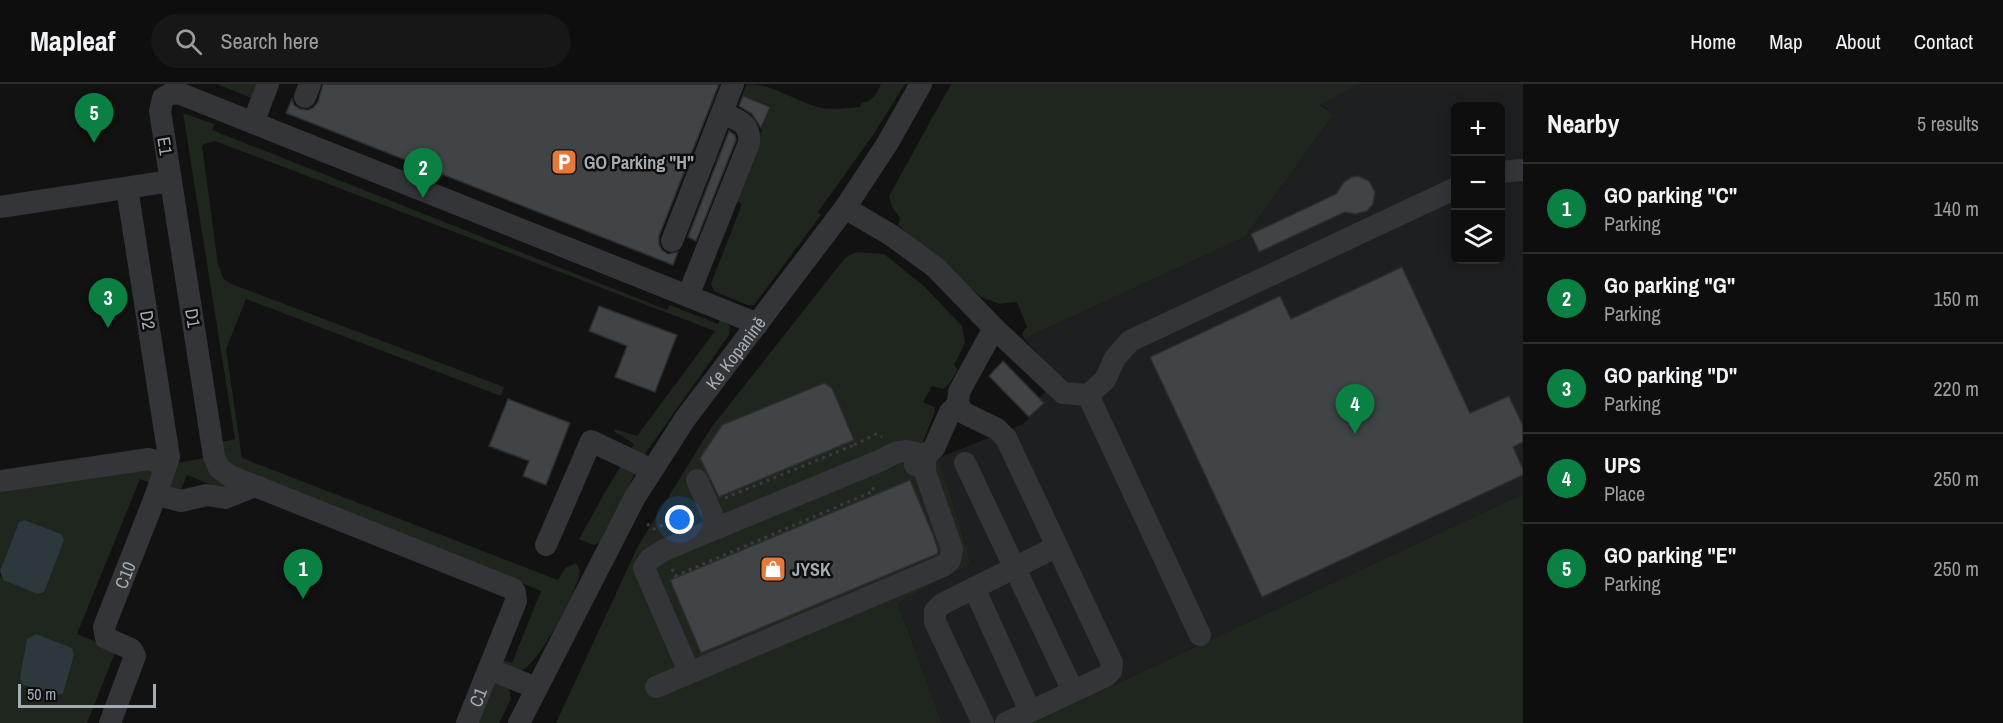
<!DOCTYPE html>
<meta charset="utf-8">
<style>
:root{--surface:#0e0e0e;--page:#171717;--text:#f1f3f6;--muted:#9b9c9e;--line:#2e2e2e;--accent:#0b8043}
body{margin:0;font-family:"Archivo Narrow",sans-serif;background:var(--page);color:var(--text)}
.controls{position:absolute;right:18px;top:18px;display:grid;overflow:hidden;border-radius:9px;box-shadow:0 3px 15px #0003}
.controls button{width:54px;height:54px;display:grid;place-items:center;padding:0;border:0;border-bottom:2px solid var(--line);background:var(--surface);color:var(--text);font:30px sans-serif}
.scale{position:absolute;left:18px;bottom:15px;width:138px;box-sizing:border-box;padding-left:6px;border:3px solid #a4adb3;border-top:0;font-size:16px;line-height:21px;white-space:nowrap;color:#a4adb3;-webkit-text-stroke:4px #0d0d0e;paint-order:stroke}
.you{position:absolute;left:680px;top:436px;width:21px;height:21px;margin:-15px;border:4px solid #fff;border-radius:50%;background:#1a73e8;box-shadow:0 0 0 9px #1a73e833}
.badge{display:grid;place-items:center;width:39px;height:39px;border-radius:50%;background:var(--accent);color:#fff;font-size:20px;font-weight:700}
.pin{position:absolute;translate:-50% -50px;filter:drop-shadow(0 2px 3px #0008)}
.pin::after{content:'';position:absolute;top:32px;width:21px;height:18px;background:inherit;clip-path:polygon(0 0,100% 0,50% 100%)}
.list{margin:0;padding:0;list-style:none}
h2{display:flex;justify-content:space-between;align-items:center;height:78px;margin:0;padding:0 24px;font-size:26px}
h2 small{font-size:20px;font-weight:400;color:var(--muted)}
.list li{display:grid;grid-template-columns:39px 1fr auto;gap:18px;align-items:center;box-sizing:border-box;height:90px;padding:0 24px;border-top:2px solid var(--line)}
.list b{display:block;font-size:22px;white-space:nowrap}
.list p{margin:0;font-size:20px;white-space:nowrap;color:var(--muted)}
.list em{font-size:20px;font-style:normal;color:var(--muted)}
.icon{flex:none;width:33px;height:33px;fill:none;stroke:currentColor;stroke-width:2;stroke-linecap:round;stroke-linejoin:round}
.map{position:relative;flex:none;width:1523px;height:639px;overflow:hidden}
header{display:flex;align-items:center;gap:36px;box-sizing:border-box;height:84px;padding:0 30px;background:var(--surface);border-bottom:2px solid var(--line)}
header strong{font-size:28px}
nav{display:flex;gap:33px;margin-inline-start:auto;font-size:21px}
.search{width:420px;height:54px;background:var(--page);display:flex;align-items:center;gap:15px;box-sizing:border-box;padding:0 21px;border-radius:33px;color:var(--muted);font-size:22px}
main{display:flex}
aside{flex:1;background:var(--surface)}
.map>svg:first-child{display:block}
.built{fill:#1e1f20;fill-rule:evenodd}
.green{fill:#1f261e}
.water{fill:#2c383b}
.building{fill:#414446;stroke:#2c2d2f;stroke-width:1.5}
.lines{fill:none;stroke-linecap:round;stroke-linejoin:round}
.path{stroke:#393c3f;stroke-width:3;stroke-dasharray:3 4.5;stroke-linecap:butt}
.minor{stroke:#333538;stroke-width:22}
.labels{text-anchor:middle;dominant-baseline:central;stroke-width:5;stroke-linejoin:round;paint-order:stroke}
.street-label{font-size:18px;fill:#a4adb3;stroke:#0d0d0e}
.poi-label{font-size:18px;font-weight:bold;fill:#a4adb3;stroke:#0d0d0e;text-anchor:start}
</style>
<header>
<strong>Mapleaf</strong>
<div class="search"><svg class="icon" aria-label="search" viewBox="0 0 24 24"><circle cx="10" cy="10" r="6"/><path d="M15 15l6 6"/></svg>Search here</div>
<nav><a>Home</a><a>Map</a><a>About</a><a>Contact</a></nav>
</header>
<main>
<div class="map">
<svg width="1523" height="639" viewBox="0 0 1523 639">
<rect width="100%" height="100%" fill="#121213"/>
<!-- built -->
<path class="built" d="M 1293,0 L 1523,0 L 1523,410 L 1032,639 L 942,639 L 898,519 L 971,480 L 950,409 L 936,375 L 1023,340 L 1044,319 L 1039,314 L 1061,294 L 1024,255 L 1245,153 L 1334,30 ZM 1456,22 L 1500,22 L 1500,176 L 1456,176 Z"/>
<!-- green -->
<g class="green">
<path d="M 217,0 L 260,0 L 254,15 Z"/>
<path d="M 747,0 C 775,0 795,18 822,24 C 835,26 848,24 860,23 L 861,19 C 873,17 876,11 881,0 L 905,0 L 873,51 L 818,128 L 821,131 L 754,221 L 747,221 L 714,207 L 711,200 L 742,120 L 734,116 L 771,22 L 742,11 Z"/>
<path d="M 951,0 L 1358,0 L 1320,21 L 1334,30 L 1245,153 L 1024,255 L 1022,249 L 1027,243 L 1017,218 L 1000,220 L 981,213 L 898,141 L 900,134 L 892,123 L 889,112 Z"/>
<path d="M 183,29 L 214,40 L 212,46 L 667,226 L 670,221 L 718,240 L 721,235 L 730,242 L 729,251 L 647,367 L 599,459 L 593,461 L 579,455 L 608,403 L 634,360 L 614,347 L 615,345 L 637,352 L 715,247 L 215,57 L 204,60 L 202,62 L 218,180 L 223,194 L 229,199 L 504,303 L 501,312 L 246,215 L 226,265 L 242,374 L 558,496 L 565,484 L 576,479 L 580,486 C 579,505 538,581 521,587 L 501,579 L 502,576 L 512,579 L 541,507 L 233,384 L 222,370 L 221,358 L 235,355 Z"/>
<path d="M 856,168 L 884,170 L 925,203 L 962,242 L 965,259 L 954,281 L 958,286 L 949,300 L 943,305 L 932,302 L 923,318 L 934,323 L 935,327 L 923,358 L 934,367 L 950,409 L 971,480 L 898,519 L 942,639 L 556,639 L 638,462 L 711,344 L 845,174 Z"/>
<path d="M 204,374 L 225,402 L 222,405 L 187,391 L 179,410 L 167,406 L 177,379 Z"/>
<path d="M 152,383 L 151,399 L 140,395 L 77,550 L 116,566 L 87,639 L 0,639 L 0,491 L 3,496 L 19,438 L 0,487 L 0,408 Z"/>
<path d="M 1523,410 L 1523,639 L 1032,639 Z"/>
<path d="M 494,598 L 509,603 L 511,615 L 499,639 L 476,639 Z"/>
</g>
<!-- water -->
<g class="water">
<path d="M 24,436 L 61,450 L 64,456 L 44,508 L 38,510 L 3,496 L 0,487 L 19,438 Z"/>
<path d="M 36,550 L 72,564 L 74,571 L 63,609 L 58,611 L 23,601 L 20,594 L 27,555 Z"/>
</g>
<!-- building -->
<g class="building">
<path d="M 323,0 L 719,0 L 659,152 L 659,160 L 662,166 L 668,170 L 678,168 L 673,181 L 286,29 L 292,15 L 294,21 L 300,25 L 307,26 L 313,24 L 318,18 Z"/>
<path d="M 743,12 L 770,23 L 761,44 L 752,30 L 739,22 Z"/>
<path d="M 729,47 L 735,51 L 736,56 L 696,157 L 688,153 Z"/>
<path d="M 1358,92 L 1369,97 L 1375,108 L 1373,120 L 1367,127 L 1355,130 L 1345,128 L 1259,168 L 1251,150 L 1336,110 L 1344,98 L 1352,93 Z"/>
<path d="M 1402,183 L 1470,329 L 1509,312 L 1523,342 L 1523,358 L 1513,363 L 1523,385 L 1523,391 L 1262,513 L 1150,273 L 1280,212 L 1291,235 Z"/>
<path d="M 599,222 L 677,251 L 655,308 L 615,293 L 627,262 L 589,247 Z"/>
<path d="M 1003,277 L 1044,319 L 1029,333 L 989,292 Z"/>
<path d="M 824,299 L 832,304 L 854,356 L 719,413 L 700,374 L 722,341 Z"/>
<path d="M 508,315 L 570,339 L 546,401 L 523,392 L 529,377 L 489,362 Z"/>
<path d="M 910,396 L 934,453 L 938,466 L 937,470 L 701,569 L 670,496 Z"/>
</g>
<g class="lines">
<!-- path -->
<g class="path">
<path d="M 854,361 L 876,350 L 882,353"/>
<path d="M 725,414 L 854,361"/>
<path d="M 647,440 L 654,445 L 691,428"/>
<path d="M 672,485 L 675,492 L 874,407 L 872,401"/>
</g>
<!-- minor -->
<g class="minor">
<path d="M 305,13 L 310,0"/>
<path d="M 253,39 L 268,0"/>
<path d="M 1500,88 L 1523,86"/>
<path d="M 0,123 L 171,97"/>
<path d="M 845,124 L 891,151 L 935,183 L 994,244 L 1063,309 L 1088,311 L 1105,296 L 1115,274 L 1130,257 L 1456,104"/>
<path d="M 672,157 L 733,0"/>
<path d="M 688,212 L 749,59 C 751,39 738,36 722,29"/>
<path d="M 994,244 L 959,308 L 958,320 L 964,329 L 997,345 L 1006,354 L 1112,579 L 1111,587 L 1106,592 L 1006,639"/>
<path d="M 1088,311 L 1200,551"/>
<path d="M 965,379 L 1073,607"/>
<path d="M 915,381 L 934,364 L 950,328 L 958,320"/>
<path d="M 697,396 L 718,444"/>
<path d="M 0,397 L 149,375 L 160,378 L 163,390"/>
<path d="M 154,416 L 162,412 L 181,417 L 207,411 L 225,414 L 252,403 L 259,403"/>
<path d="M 546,461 L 591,357 L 652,386"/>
<path d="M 974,504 L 1030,627"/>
<path d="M 489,585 L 536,604"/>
<path d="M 689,588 L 644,484 L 650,475 L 664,466 L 884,375 C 900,364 907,366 925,372"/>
<path d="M 656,603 L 945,481 L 950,476 L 952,465 L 925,388 L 925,372"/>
<path id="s1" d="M 110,639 L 135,572 L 131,565 L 106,554 L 104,543 L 154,416 L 169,373 L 127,104"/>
<path id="s2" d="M 467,639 L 516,517 L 515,508 L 513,505 L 230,392 L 219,384 L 214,372 L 160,27 L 163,14 L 172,9 L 181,10 L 758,240"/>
<path id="s3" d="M 519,639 L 635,413 L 685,335 L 845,124 L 887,60 L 921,0"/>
<path d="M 983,639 L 935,538 L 935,527 L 942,520 L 1056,463"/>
</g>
</g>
<!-- icons -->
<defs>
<g id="parking-square" transform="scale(1.35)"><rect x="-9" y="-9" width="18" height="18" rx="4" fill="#e47939" stroke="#0d0d0e"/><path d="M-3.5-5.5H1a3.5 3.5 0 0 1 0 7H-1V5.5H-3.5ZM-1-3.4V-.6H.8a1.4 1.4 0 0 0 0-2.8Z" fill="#fff"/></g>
<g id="shop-square" transform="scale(1.35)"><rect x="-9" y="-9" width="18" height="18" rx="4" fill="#e47939" stroke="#0d0d0e"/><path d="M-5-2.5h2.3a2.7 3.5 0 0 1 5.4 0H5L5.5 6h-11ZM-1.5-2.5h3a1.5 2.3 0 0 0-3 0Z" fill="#fff"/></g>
</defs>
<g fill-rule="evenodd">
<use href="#parking-square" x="564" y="78"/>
<use href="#shop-square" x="773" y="485"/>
</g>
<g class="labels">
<!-- street labels -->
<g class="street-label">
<text transform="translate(165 62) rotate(81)">E1</text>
<text transform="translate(193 234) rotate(81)">D1</text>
<text transform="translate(148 236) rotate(81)">D2</text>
<text stroke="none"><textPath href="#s3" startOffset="430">Ke Kopanině</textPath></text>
<text stroke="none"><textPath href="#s1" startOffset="174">C10</textPath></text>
<text stroke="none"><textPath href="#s2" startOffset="28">C1</textPath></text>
</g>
<!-- poi labels -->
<g class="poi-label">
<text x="584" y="78">GO Parking "H"</text>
<text x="792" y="485">JYSK</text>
</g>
</g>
</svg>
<div class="controls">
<button>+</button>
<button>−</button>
<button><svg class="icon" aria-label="layers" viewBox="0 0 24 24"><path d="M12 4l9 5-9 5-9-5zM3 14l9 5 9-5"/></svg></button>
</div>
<div class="scale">50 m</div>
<div class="you"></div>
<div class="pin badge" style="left:303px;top:515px">1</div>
<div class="pin badge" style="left:423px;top:114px">2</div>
<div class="pin badge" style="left:108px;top:244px">3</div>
<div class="pin badge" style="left:1355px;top:350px">4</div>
<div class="pin badge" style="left:94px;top:59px">5</div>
</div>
<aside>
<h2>Nearby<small>5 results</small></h2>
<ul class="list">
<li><span class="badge">1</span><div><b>GO parking &quot;C&quot;</b><p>Parking</p></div><em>140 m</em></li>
<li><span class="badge">2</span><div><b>Go parking &quot;G&quot;</b><p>Parking</p></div><em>150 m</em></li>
<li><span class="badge">3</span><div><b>GO parking &quot;D&quot;</b><p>Parking</p></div><em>220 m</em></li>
<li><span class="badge">4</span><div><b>UPS</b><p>Place</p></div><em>250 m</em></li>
<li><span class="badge">5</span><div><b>GO parking &quot;E&quot;</b><p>Parking</p></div><em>250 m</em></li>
</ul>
</aside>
</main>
